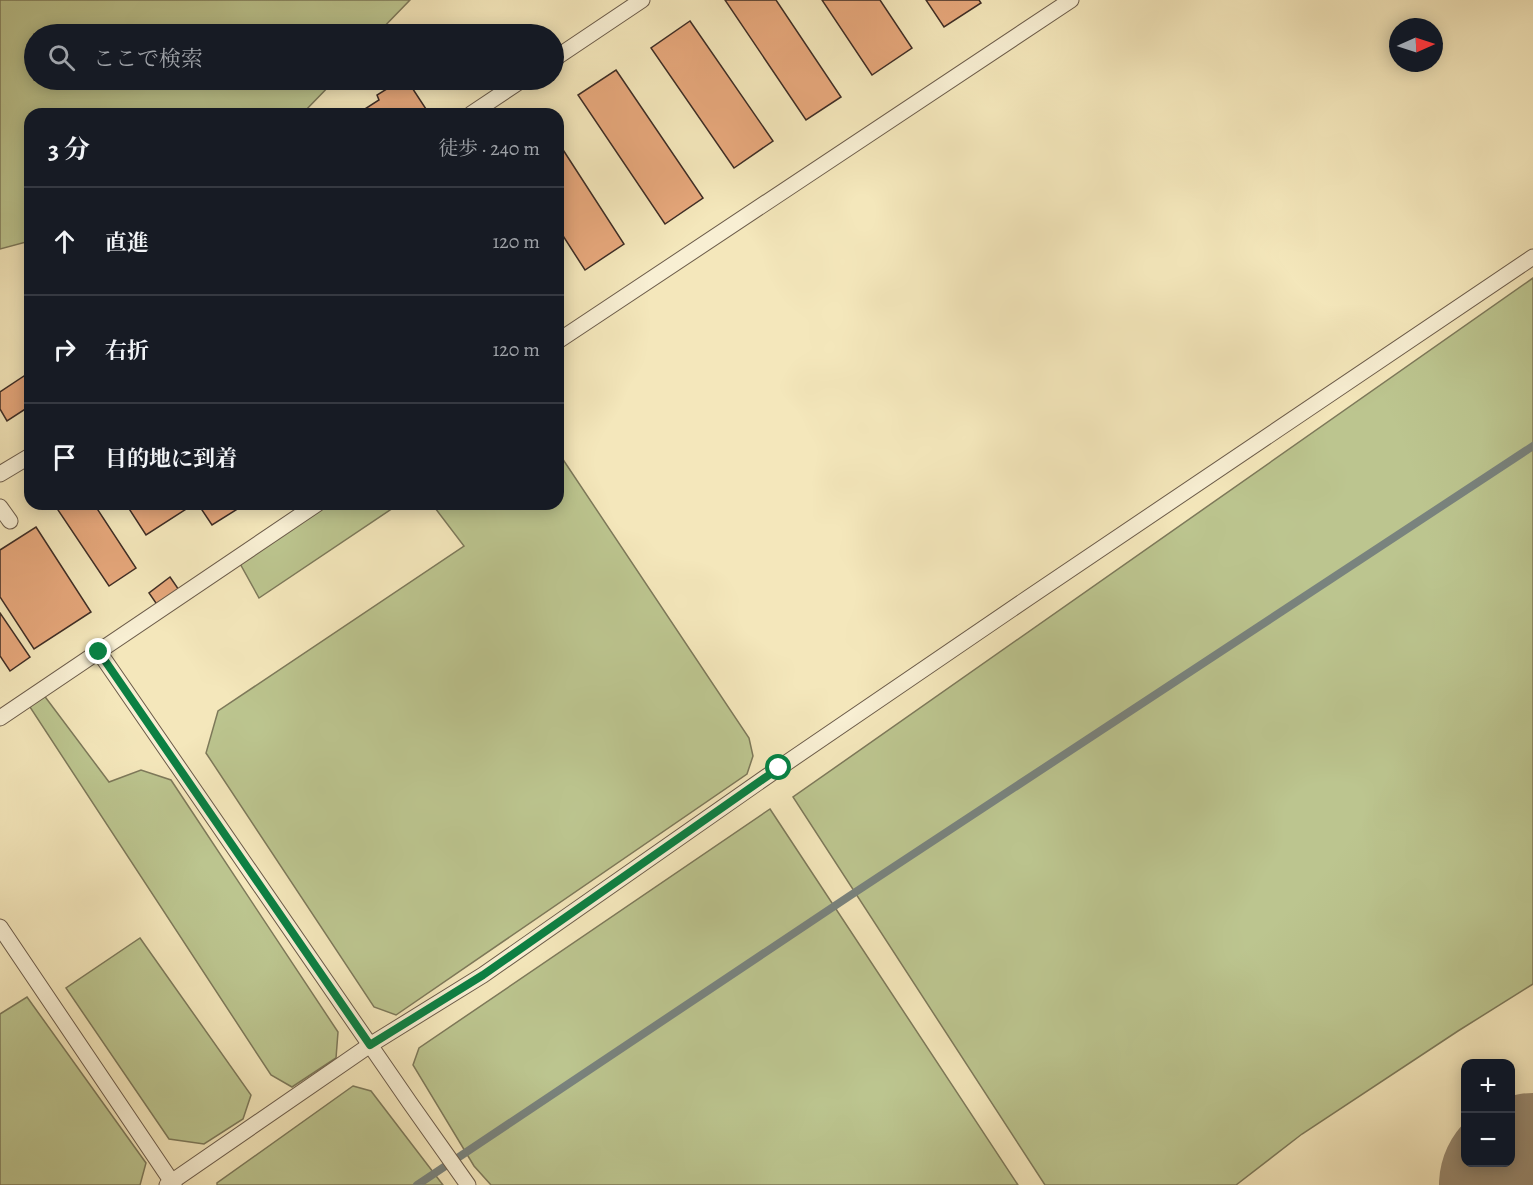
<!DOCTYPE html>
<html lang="ja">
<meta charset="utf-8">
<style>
:root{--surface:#171b24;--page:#20242c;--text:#f1f3f6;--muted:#9ea1a6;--line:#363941}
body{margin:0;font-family:Alegreya,"Noto Serif JP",serif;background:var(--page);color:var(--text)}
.controls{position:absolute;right:18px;bottom:18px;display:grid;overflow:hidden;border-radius:12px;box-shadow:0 3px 15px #0003}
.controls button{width:54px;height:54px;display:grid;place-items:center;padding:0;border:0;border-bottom:2px solid var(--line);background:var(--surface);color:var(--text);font:30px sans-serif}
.compass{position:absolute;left:1389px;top:18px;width:54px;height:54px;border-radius:50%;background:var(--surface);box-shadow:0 3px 15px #0003;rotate:87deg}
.stop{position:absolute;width:18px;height:18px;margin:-14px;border:4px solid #0b8043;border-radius:50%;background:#fff}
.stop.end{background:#0b8043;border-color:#fff;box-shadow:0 2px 6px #0008}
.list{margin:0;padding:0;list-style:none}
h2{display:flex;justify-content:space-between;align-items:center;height:78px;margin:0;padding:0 24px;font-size:26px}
h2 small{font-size:20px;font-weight:400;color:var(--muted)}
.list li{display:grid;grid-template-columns:39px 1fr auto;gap:18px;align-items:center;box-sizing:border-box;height:108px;padding:0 24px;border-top:2px solid var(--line)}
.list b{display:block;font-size:22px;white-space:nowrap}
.list em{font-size:20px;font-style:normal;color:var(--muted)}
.icon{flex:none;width:33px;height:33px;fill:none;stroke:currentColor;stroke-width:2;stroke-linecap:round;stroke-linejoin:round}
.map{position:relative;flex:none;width:1533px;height:1185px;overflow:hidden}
.search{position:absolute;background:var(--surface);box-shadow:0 3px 15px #0003;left:24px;top:24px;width:540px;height:66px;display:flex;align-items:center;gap:15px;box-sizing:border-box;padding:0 21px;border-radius:33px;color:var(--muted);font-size:22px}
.panel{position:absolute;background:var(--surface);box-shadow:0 3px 15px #0003;left:24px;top:108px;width:540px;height:402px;border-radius:18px}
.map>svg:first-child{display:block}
.green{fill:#bcc58f;stroke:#7d795a;stroke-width:1.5}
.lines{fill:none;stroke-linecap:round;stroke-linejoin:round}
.stream{stroke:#79837e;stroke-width:8}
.runway{stroke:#998a70;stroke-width:178}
.building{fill:#e6a77b;stroke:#3e2d25;stroke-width:1.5}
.service-casing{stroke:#6c5c4a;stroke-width:17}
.service{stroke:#f8efd3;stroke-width:15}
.route{stroke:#0b8043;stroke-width:8}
</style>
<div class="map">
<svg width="1533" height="1185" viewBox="0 0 1533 1185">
<rect width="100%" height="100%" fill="#f4e7bb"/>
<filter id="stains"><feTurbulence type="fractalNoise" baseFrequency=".00333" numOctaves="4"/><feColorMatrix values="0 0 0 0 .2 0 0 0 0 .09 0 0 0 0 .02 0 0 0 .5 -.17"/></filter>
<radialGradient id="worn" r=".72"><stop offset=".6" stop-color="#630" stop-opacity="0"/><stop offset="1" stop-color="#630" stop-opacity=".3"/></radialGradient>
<!-- green -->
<g class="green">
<path d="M 0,0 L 410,0 L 377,34 L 34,34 L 34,80 L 335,80 L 302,114 L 30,114 L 30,241 L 0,249 Z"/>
<path d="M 1533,278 L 1533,984 L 1458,1031 L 1302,1134 L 1236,1185 L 1045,1185 L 793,797 Z"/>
<path d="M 558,452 L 749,738 L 753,756 L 747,774 L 396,1015 L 374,1007 L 206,753 L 218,711 L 464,546 L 432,504 L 558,504 Z"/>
<path d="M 325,504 L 399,504 L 259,598 L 238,560 Z"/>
<path d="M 40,690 L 109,782 L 141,770 L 171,780 L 338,1032 L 336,1058 L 292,1087 L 271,1075 L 26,701 Z"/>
<path d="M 770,809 L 1018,1185 L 491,1185 L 474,1166 L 413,1065 L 419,1048 Z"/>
<path d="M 140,938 L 251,1095 L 243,1119 L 204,1144 L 169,1139 L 66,988 Z"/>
<path d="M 27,997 L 146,1163 L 140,1185 L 0,1185 L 0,1014 Z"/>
<path d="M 353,1086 L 371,1091 L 443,1185 L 217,1185 L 217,1183 Z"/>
</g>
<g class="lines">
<!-- stream -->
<path class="stream" d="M 417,1185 L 848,897 L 1533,446"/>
<!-- runway -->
<path class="runway" d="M 1528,1185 L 1533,1182"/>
</g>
<!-- building -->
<g class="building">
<path d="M 725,0 L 776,0 L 841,97 L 806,120 Z"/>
<path d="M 822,0 L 880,0 L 912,48 L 872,75 Z"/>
<path d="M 926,0 L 979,0 L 981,3 L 944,27 Z"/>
<path d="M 690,21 L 773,141 L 734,168 L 651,48 Z"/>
<path d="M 616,70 L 703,198 L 665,224 L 578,95 Z"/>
<path d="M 401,80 L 407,80 L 426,109 L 417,114 L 357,114 L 379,100 L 377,95 Z"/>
<path d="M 558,142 L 624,244 L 585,270 L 558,228 Z"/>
<path d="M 24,376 L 30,385 L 30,406 L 7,421 L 0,409 L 0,392 Z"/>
<path d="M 54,504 L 94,504 L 136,568 L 109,586 Z"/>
<path d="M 126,504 L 194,504 L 146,535 Z"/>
<path d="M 205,504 L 236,504 L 239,508 L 212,525 L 200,507 Z"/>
<path d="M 36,527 L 91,612 L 34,649 L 0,597 L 0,550 Z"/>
<path d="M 170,577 L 179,590 L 158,606 L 149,593 Z"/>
<path d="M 0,613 L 30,657 L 10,671 L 0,656 Z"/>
</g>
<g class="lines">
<!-- service casing -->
<g class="service-casing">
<g id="service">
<path d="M 554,59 L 642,0"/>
<path d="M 471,114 L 522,80"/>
<path d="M 558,341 L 1071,0"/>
<path d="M 0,474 L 30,456"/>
<path d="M 0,507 L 10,521"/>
<path d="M 99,652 L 410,1103 L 468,1185"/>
<path d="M 0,718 L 317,504"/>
<path d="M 0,927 L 174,1185"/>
<path d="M 167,1185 L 370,1045 L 483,975 L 779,768 L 1028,598 L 1533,257"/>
</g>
</g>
<!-- service -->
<use href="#service" class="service"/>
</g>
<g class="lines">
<!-- route -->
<path class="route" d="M 99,652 L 370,1045 L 483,975 L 779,768"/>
</g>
<rect width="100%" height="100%" filter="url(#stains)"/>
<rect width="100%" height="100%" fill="url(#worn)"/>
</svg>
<div class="controls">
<button>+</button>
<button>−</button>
</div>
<svg class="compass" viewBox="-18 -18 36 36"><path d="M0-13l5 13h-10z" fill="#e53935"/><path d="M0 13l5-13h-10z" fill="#9ea1a6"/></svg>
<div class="stop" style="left:779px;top:768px"></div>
<div class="stop end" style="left:99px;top:652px"></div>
<div class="search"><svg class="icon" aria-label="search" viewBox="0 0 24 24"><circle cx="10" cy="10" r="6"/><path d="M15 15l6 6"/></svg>ここで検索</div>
<section class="panel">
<h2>3 分<small>徒歩 · 240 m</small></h2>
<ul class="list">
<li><svg class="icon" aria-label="ahead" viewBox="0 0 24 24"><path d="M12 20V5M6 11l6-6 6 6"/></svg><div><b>直進</b></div><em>120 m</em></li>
<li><svg class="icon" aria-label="right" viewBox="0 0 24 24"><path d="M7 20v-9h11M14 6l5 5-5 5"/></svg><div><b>右折</b></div><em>120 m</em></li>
<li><svg class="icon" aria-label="arrive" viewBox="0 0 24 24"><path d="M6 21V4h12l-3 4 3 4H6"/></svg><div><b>目的地に到着</b></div></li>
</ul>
</section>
</div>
